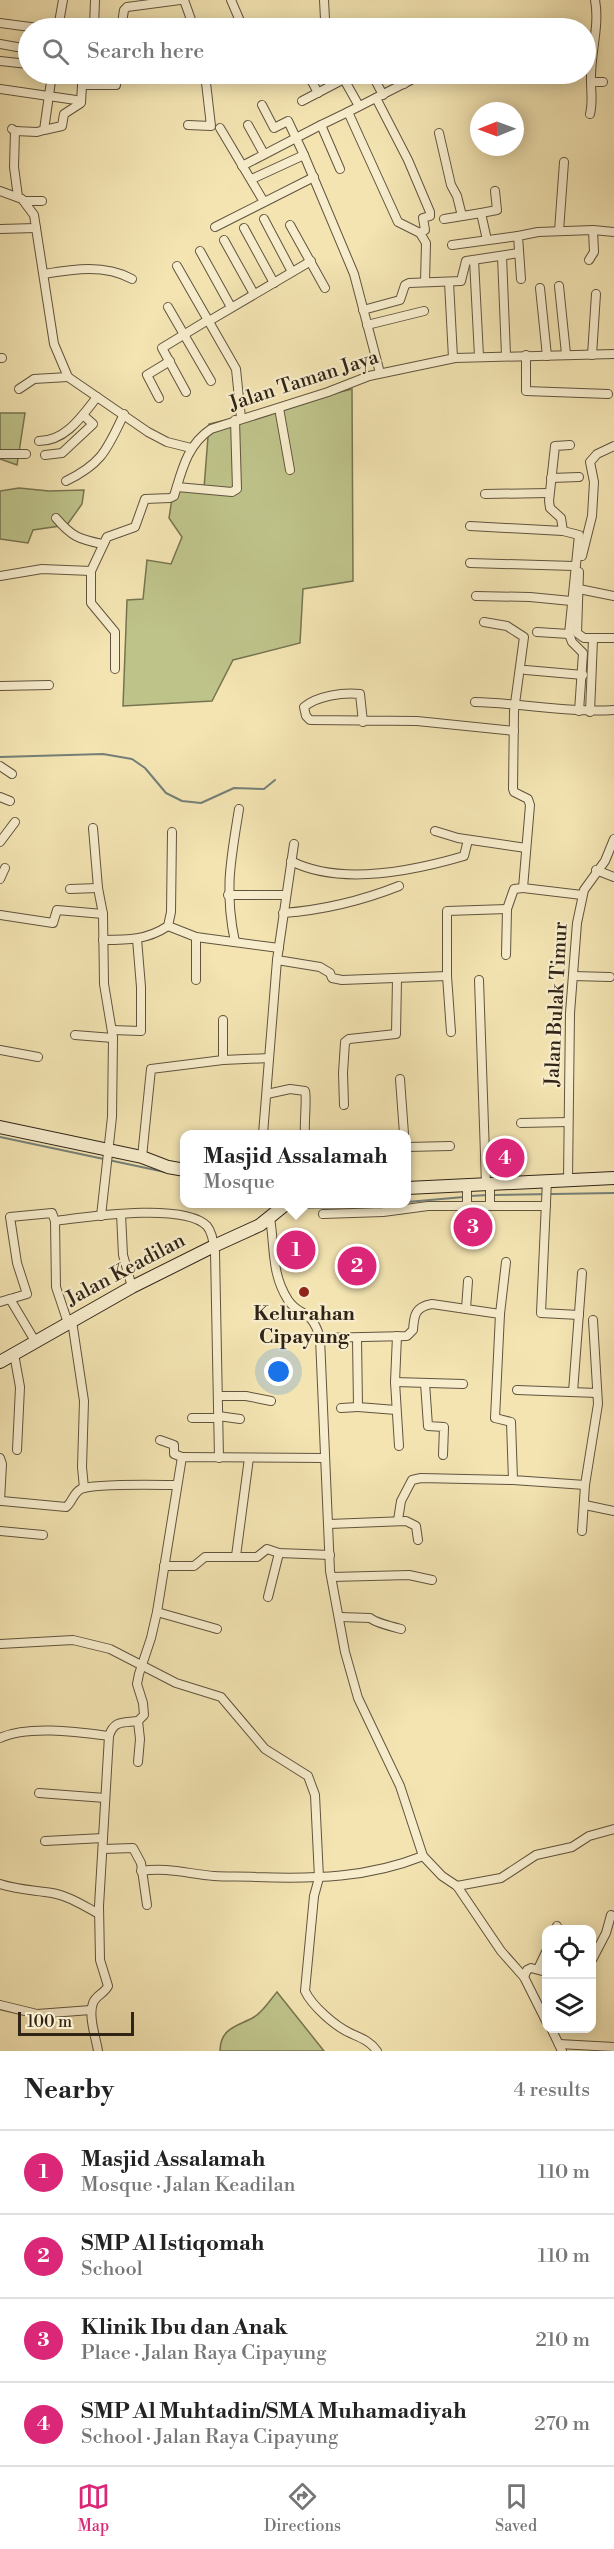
<!DOCTYPE html>
<meta charset="utf-8">
<style>
:root{--surface:#fff;--page:#f6f6f6;--text:#222;--muted:#767676;--line:#e0e0e0;--accent:#db2777}
body{margin:0;font-family:"Libre Bodoni",serif;background:var(--page);color:var(--text)}
.controls{position:absolute;right:18px;bottom:18px;display:grid;overflow:hidden;border-radius:12px;box-shadow:0 3px 15px #0003}
.controls button{width:54px;height:54px;display:grid;place-items:center;padding:0;border:0;border-bottom:2px solid var(--line);background:var(--surface);color:var(--text);font:30px sans-serif}
.compass{position:absolute;left:470px;top:102px;width:54px;height:54px;border-radius:50%;background:var(--surface);box-shadow:0 3px 15px #0003;rotate:269deg}
.scale{position:absolute;left:18px;bottom:15px;width:116px;box-sizing:border-box;padding-left:6px;border:3px solid #302417;border-top:0;font-size:16px;line-height:21px;white-space:nowrap;color:#302417;-webkit-text-stroke:4px #f7edcd;paint-order:stroke}
.you{position:absolute;left:279px;top:1372px;width:21px;height:21px;margin:-15px;border:4px solid #fff;border-radius:50%;background:#1a73e8;box-shadow:0 0 0 9px #1a73e833}
.badge{display:grid;place-items:center;width:39px;height:39px;border-radius:50%;background:var(--accent);color:#fff;font-size:20px;font-weight:700}
.pin{position:absolute;translate:-50% -50%;border:3px solid #fff;box-shadow:0 2px 6px #0006}
.popup{position:absolute;left:180px;top:1130px;width:231px;height:78px;box-sizing:border-box;display:grid;place-content:center;border-radius:12px;background:var(--surface);filter:drop-shadow(0 2px 4px #0005);font-size:20px;white-space:nowrap;color:var(--muted)}
.popup b{font-size:22px;color:var(--text)}
.popup::after{content:'';position:absolute;left:50%;top:100%;margin-left:-12px;border:12px solid transparent;border-top-color:var(--surface)}
.list{margin:0;padding:0;list-style:none}
h2{display:flex;justify-content:space-between;align-items:center;height:78px;margin:0;padding:0 24px;font-size:26px}
h2 small{font-size:20px;font-weight:400;color:var(--muted)}
.list li{display:grid;grid-template-columns:39px 1fr auto;gap:18px;align-items:center;box-sizing:border-box;height:84px;padding:0 24px;border-top:2px solid var(--line)}
.list b{display:block;font-size:22px;white-space:nowrap}
.list p{margin:0;font-size:20px;white-space:nowrap;color:var(--muted)}
.list em{font-size:20px;font-style:normal;color:var(--muted)}
.icon{flex:none;width:33px;height:33px;fill:none;stroke:currentColor;stroke-width:2;stroke-linecap:round;stroke-linejoin:round}
.map{position:relative;flex:none;width:614px;height:2051px;overflow:hidden}
.search{position:absolute;background:var(--surface);box-shadow:0 3px 15px #0003;left:18px;right:18px;top:18px;height:66px;display:flex;align-items:center;gap:15px;box-sizing:border-box;padding:0 21px;border-radius:33px;color:var(--muted);font-size:22px}
.sheet{height:414px;background:var(--surface)}
nav{display:flex;justify-content:space-around;align-items:center;box-sizing:border-box;height:84px;border-top:2px solid var(--line);background:var(--surface);font-size:16px;color:var(--muted)}
nav a{display:grid;justify-items:center;gap:3px}
nav .on{color:var(--accent)}
.map>svg:first-child{display:block}
.green{fill:#bec38a;stroke:#777450;stroke-width:1.5}
.lines{fill:none;stroke-linecap:round;stroke-linejoin:round}
.stream{stroke:#747f78;stroke-width:2}
.minor-casing{stroke:#61543e;stroke-width:10}
.secondary-casing{stroke:#302417;stroke-width:14}
.minor{stroke:#f7edcd;stroke-width:8}
.secondary{stroke:#f7edcd;stroke-width:12}
.poi-dot{fill:#8f2418;stroke:#f7edcd;stroke-width:2}
.labels{text-anchor:middle;dominant-baseline:central;stroke-width:4.5;stroke-linejoin:round;paint-order:stroke}
.street-label{font-size:20px;fill:#302417;stroke:#f7edcd}
.poi-label{font-size:20px;font-weight:bold;fill:#302417;stroke:#f7edcd}
</style>
<div class="map">
<svg width="614" height="2051" viewBox="0 0 614 2051">
<rect width="100%" height="100%" fill="#f3e4b2"/>
<filter id="stains"><feTurbulence type="fractalNoise" baseFrequency=".00333" numOctaves="4"/><feColorMatrix values="0 0 0 0 .2 0 0 0 0 .09 0 0 0 0 .02 0 0 0 .5 -.17"/></filter>
<radialGradient id="worn" r=".72"><stop offset=".6" stop-color="#630" stop-opacity="0"/><stop offset="1" stop-color="#630" stop-opacity=".3"/></radialGradient>
<!-- green -->
<g class="green">
<path d="M 352,389 L 353,581 L 303,589 L 300,643 L 233,660 L 212,701 L 123,706 L 127,600 L 143,599 L 147,560 L 171,564 L 182,537 L 169,518 L 173,492 L 204,488 L 209,424 Z"/>
<path d="M 0,413 L 25,413 L 17,465 L 0,459 Z"/>
<path d="M 19,488 L 49,491 L 84,490 L 82,504 L 67,525 L 33,530 L 28,543 L 0,539 L 0,491 Z"/>
<path d="M 277,1992 L 324,2051 L 220,2051 C 220,2027 239,2026 254,2017 C 263,2012 270,2000 277,1992 Z"/>
</g>
<g class="lines">
<!-- stream -->
<g class="stream">
<path d="M 0,757 L 103,754 L 132,759 L 145,768 L 166,793 L 182,801 L 201,803 L 234,788 L 264,789 L 275,780"/>
<path d="M 0,1137 L 165,1172"/>
<path d="M 494,1195 L 614,1193"/>
<path d="M 470,1196 L 488,1195"/>
<path d="M 407,1202 L 464,1197"/>
<path d="M 289,1208 L 349,1207 L 387,1204"/>
</g>
<!-- minor casing -->
<g class="minor-casing">
<g id="minor">
<path d="M 184,0 L 194,28"/>
<path d="M 231,0 L 243,28"/>
<path d="M 324,0 L 325,19"/>
<path d="M 0,23 L 38,28 L 119,26 L 122,23 L 124,10 L 127,7 L 180,0"/>
<path d="M 94,27 L 95,0"/>
<path d="M 58,28 L 63,0"/>
<path d="M 0,44 L 28,49"/>
<path d="M 0,61 L 28,64"/>
<path d="M 308,74 L 318,93"/>
<path d="M 341,74 L 359,106"/>
<path d="M 372,74 L 383,95"/>
<path d="M 398,74 L 404,84"/>
<path d="M 411,80 L 348,112 L 398,222 L 420,233 L 426,243 L 425,282"/>
<path d="M 591,82 L 603,82"/>
<path d="M 0,89 L 76,100"/>
<path d="M 376,98 L 408,160 L 430,212 L 430,216 L 423,218 L 425,230 L 420,233"/>
<path d="M 302,101 L 344,79"/>
<path d="M 590,114 C 593,102 591,93 591,81 C 590,54 600,26 595,0"/>
<path d="M 188,125 L 211,126 L 205,74"/>
<path d="M 248,125 L 264,154"/>
<path d="M 220,128 L 264,202"/>
<path d="M 12,129 L 15,131 L 14,167 L 18,197"/>
<path d="M 44,130 L 62,126 L 64,114 L 81,103 L 82,85 L 116,85 L 117,74"/>
<path d="M 15,131 L 37,132 L 44,130 L 52,74"/>
<path d="M 439,133 L 451,185 L 457,196 L 462,216"/>
<path d="M 304,155 L 354,274 L 380,373"/>
<path d="M 242,166 L 321,125"/>
<path d="M 340,169 L 321,125 L 348,112"/>
<path d="M 254,178 L 304,155 L 288,121 L 274,128 L 262,105"/>
<path d="M 0,191 L 22,199 L 34,215 L 54,344 L 68,377 L 148,432 L 167,442 L 191,448"/>
<path d="M 26,201 L 42,201"/>
<path d="M 481,213 L 497,210 L 495,191"/>
<path d="M 264,219 L 292,272"/>
<path d="M 444,219 L 481,213 L 487,240"/>
<path d="M 290,225 L 325,288"/>
<path d="M 215,227 L 314,177"/>
<path d="M 244,228 L 274,283"/>
<path d="M 0,229 L 36,228"/>
<path d="M 593,230 L 614,232"/>
<path d="M 559,231 L 564,162"/>
<path d="M 224,240 L 254,294"/>
<path d="M 452,245 L 518,236"/>
<path d="M 200,251 L 231,307"/>
<path d="M 502,256 L 506,355"/>
<path d="M 474,260 L 479,356"/>
<path d="M 177,266 L 236,369 L 241,418"/>
<path d="M 44,274 C 74,269 105,264 132,279"/>
<path d="M 521,279 L 518,236 L 538,232 L 593,230 L 594,252 L 589,260"/>
<path d="M 449,282 L 453,358"/>
<path d="M 559,286 L 566,354"/>
<path d="M 540,288 L 547,356"/>
<path d="M 168,307 L 211,381"/>
<path d="M 363,310 L 400,300 L 405,285 L 409,283 L 461,281 L 466,261 L 519,253"/>
<path d="M 209,321 L 311,261"/>
<path d="M 367,325 L 424,311"/>
<path d="M 526,355 L 526,391 L 608,394"/>
<path d="M 592,355 L 596,294"/>
<path d="M 0,358 L 2,358"/>
<path d="M 19,389 L 34,379 L 68,377"/>
<path d="M 186,392 L 162,348 L 208,320"/>
<path d="M 159,398 L 147,375 L 170,361"/>
<path d="M 279,408 L 290,470"/>
<path d="M 39,441 C 66,441 82,416 97,397"/>
<path d="M 570,445 L 555,446 L 549,501 L 550,508 L 561,518 L 563,531 L 579,535 L 569,634 L 572,642 L 583,653 L 579,711"/>
<path d="M 0,454 L 26,454"/>
<path d="M 45,455 L 62,453 L 93,424 L 83,415"/>
<path d="M 551,478 L 579,477"/>
<path d="M 66,481 C 103,463 107,449 124,414"/>
<path d="M 177,487 L 232,492 L 237,489 L 235,420"/>
<path d="M 485,494 L 549,493"/>
<path d="M 56,518 C 72,537 79,539 102,544"/>
<path d="M 470,526 L 563,531"/>
<path d="M 582,556 L 592,516 L 594,482 L 590,462 L 597,454 L 614,446"/>
<path d="M 470,563 L 574,566"/>
<path d="M 579,572 L 577,633 L 584,638 L 614,638"/>
<path d="M 0,576 L 42,569 L 91,571"/>
<path d="M 579,589 L 614,596"/>
<path d="M 476,596 L 530,597 L 571,601"/>
<path d="M 484,622 L 507,626 L 524,637 L 514,711 L 513,789 L 514,792 L 528,799 L 530,805 L 523,888 L 582,895"/>
<path d="M 537,632 L 569,634"/>
<path d="M 115,669 L 115,632 L 91,603 L 91,571 L 107,537 L 135,527 L 145,499 L 170,498 L 174,496 C 182,470 187,445 211,429 L 328,392 L 369,376 L 455,358 L 614,354"/>
<path d="M 526,670 L 583,675"/>
<path d="M 0,686 L 49,685"/>
<path d="M 475,702 C 521,703 568,713 614,710"/>
<path d="M 590,712 L 593,639"/>
<path d="M 363,722 L 360,694 C 343,692 317,696 304,707 L 306,716 L 310,720 L 417,721 L 514,731"/>
<path d="M 0,766 L 12,774"/>
<path d="M 0,797 L 10,801"/>
<path d="M 93,828 L 98,888 L 103,914 L 104,984 L 113,1038 L 112,1117 L 101,1216"/>
<path d="M 435,831 L 458,838 L 526,848"/>
<path d="M 0,842 L 15,822"/>
<path d="M 291,861 C 340,886 413,871 464,856 L 468,840"/>
<path d="M 596,870 L 614,877"/>
<path d="M 0,879 L 5,868"/>
<path d="M 70,889 L 98,888"/>
<path d="M 228,895 L 285,895"/>
<path d="M 283,913 C 324,910 361,901 399,886"/>
<path d="M 0,915 L 53,923 L 57,910 L 103,914"/>
<path d="M 168,926 L 196,937 L 279,948"/>
<path d="M 196,937 L 196,980"/>
<path d="M 103,940 C 128,940 147,940 168,926 L 171,912 L 172,832"/>
<path d="M 235,942 C 224,890 231,859 239,809"/>
<path d="M 506,955 L 507,909 L 514,889 L 523,888"/>
<path d="M 277,960 L 294,844"/>
<path d="M 573,976 L 610,977"/>
<path d="M 479,980 L 486,1184"/>
<path d="M 112,1030 L 141,1031 L 141,987 L 137,939"/>
<path d="M 451,1032 L 447,976 L 447,911 L 507,909"/>
<path d="M 75,1035 L 113,1038"/>
<path d="M 0,1050 L 38,1057"/>
<path d="M 223,1060 L 223,1020"/>
<path d="M 400,1079 L 404,1134"/>
<path d="M 267,1094 L 290,1089 L 305,1091 C 307,1096 304,1124 305,1134"/>
<path d="M 344,1105 L 343,1073 L 345,1042 L 349,1039 L 396,1034 L 397,979"/>
<path d="M 521,1123 L 568,1122"/>
<path d="M 263,1134 L 277,960 L 320,967 L 330,973 L 332,978 L 342,980 L 447,976"/>
<path d="M 407,1147 L 450,1146"/>
<path d="M 142,1157 L 151,1069 L 223,1060 L 269,1058"/>
<path d="M 547,1180 L 541,1313 L 579,1315"/>
<path d="M 568,1180 L 570,1013 L 577,923 L 584,890 L 605,861 L 614,839"/>
<path d="M 490,1184 L 490,1206"/>
<path d="M 467,1206 L 467,1185"/>
<path d="M 121,1214 L 123,1255 L 132,1287"/>
<path d="M 323,1214 L 383,1212 L 428,1206 L 546,1206"/>
<path d="M 270,1218 C 275,1248 271,1273 288,1300 C 300,1318 311,1307 320,1338 L 330,1571 L 345,1652 L 358,1698 L 400,1786 L 423,1856 L 442,1876 L 457,1886 L 501,1951 L 524,1977 L 546,2021"/>
<path d="M 55,1221 C 87,1217 184,1202 207,1226 C 212,1232 214,1244 215,1252 L 219,1458"/>
<path d="M 10,1299 L 35,1341"/>
<path d="M 0,1302 L 27,1294 L 17,1263 L 10,1217 L 52,1213 L 55,1221 L 56,1287 L 68,1323"/>
<path d="M 466,1309 L 468,1281"/>
<path d="M 500,1314 L 506,1262"/>
<path d="M 72,1321 L 84,1401 L 82,1467 L 84,1488"/>
<path d="M 397,1336 L 395,1382 L 399,1446"/>
<path d="M 320,1338 L 407,1336 L 413,1330 C 414,1315 415,1307 432,1304 L 500,1314 L 495,1418 L 511,1422 L 513,1480 L 585,1485"/>
<path d="M 357,1338 L 358,1407 L 396,1410"/>
<path d="M 14,1354 L 20,1387 L 17,1450"/>
<path d="M 395,1382 L 463,1384"/>
<path d="M 425,1383 L 428,1426 L 444,1427 L 443,1455"/>
<path d="M 517,1390 L 597,1393"/>
<path d="M 573,1392 L 582,1273"/>
<path d="M 219,1396 L 246,1396 L 271,1401"/>
<path d="M 341,1408 L 358,1407"/>
<path d="M 218,1416 L 240,1419"/>
<path d="M 192,1418 L 218,1418"/>
<path d="M 160,1440 L 174,1445 L 174,1454 L 182,1457"/>
<path d="M 0,1458 L 2,1464 L 0,1501"/>
<path d="M 2,1501 L 66,1507 C 72,1503 73,1493 81,1489 C 94,1483 159,1485 177,1485"/>
<path d="M 585,1505 L 614,1511"/>
<path d="M 398,1520 L 401,1501 L 412,1480 L 421,1478 L 513,1480"/>
<path d="M 329,1524 L 406,1521 L 416,1526 L 418,1540"/>
<path d="M 0,1531 L 43,1535"/>
<path d="M 582,1531 L 585,1485 L 598,1404 L 593,1320"/>
<path d="M 236,1556 L 249,1458"/>
<path d="M 164,1566 L 194,1566 L 205,1557 L 257,1557 L 267,1549 L 279,1553 L 330,1555"/>
<path d="M 332,1577 L 409,1575 L 432,1580"/>
<path d="M 268,1597 L 279,1553"/>
<path d="M 157,1612 L 217,1629"/>
<path d="M 340,1617 L 370,1618 C 375,1622 393,1627 401,1629"/>
<path d="M 0,1644 L 73,1640 L 110,1649 L 176,1683 L 221,1697 L 265,1749 L 308,1776 L 315,1795 L 319,1878 L 314,1896 L 305,1991 C 312,2006 335,2026 350,2033 C 361,2038 370,2041 377,2051"/>
<path d="M 0,1738 C 28,1725 78,1732 109,1736"/>
<path d="M 138,1762 L 140,1739 L 138,1721"/>
<path d="M 39,1793 L 105,1798"/>
<path d="M 45,1841 L 103,1838"/>
<path d="M 103,1849 L 133,1848 L 141,1863 L 147,1905"/>
<path d="M 141,1871 C 167,1867 189,1874 214,1876 C 228,1877 242,1876 256,1877 C 314,1879 368,1878 423,1856"/>
<path d="M 0,1884 C 18,1890 34,1890 52,1893 C 69,1896 84,1906 99,1914"/>
<path d="M 457,1886 L 501,1878 L 536,1855 L 572,1847 L 589,1836 L 614,1829"/>
<path d="M 555,1930 L 557,1926"/>
<path d="M 592,1960 L 606,1933 L 611,1915"/>
<path d="M 538,1969 L 546,1952"/>
<path d="M 524,1977 L 527,1970 L 531,1968 L 546,1972"/>
<path d="M 0,2005 L 37,2014 L 91,2010"/>
<path d="M 551,2028 L 562,2051"/>
<path d="M 559,2044 L 614,2047"/>
<path d="M 98,2051 C 96,2038 88,2016 93,2003 C 96,1995 104,1994 108,1986 L 100,1960 L 99,1906 L 109,1736 C 114,1720 123,1723 138,1721 L 144,1715 L 143,1703 L 137,1684 L 139,1674 L 151,1638 L 157,1612 L 182,1457 L 324,1458"/>
</g>
</g>
<!-- secondary casing -->
<g class="secondary-casing">
<g id="secondary">
<path d="M 0,1127 L 142,1157 L 168,1167 L 185,1170"/>
<path d="M 407,1188 L 614,1178"/>
<path d="M 0,1362 L 132,1287 L 214,1246 L 260,1225 L 286,1204"/>
</g>
</g>
<!-- minor -->
<use href="#minor" class="minor"/>
<!-- secondary -->
<use href="#secondary" class="secondary"/>
</g>
<!-- markers -->
<circle class="poi-dot" cx="304" cy="1292" r="6"/>
<g class="labels">
<!-- street labels -->
<g class="street-label">
<text transform="translate(304 381) rotate(-18)">Jalan Taman Jaya</text>
<text transform="translate(557 1004) rotate(-87)">Jalan Bulak Timur</text>
<text transform="translate(126 1270) rotate(-28)">Jalan Keadilan</text>
</g>
<!-- poi labels -->
<g class="poi-label">
<text x="304" y="1314">Kelurahan<tspan x="304" dy="23">Cipayung</tspan></text>
</g>
</g>
<rect width="100%" height="100%" filter="url(#stains)"/>
<rect width="100%" height="100%" fill="url(#worn)"/>
</svg>
<div class="controls">
<button><svg class="icon" aria-label="locate" viewBox="0 0 24 24"><circle cx="12" cy="12" r="6"/><path d="M12 2v4M12 18v4M2 12h4M18 12h4"/></svg></button>
<button><svg class="icon" aria-label="layers" viewBox="0 0 24 24"><path d="M12 4l9 5-9 5-9-5zM3 14l9 5 9-5"/></svg></button>
</div>
<svg class="compass" viewBox="-18 -18 36 36"><path d="M0-13l5 13h-10z" fill="#e53935"/><path d="M0 13l5-13h-10z" fill="#767676"/></svg>
<div class="scale">100 m</div>
<div class="you"></div>
<div class="pin badge" style="left:296px;top:1250px">1</div>
<div class="popup"><b>Masjid Assalamah</b>Mosque</div>
<div class="pin badge" style="left:357px;top:1266px">2</div>
<div class="pin badge" style="left:473px;top:1227px">3</div>
<div class="pin badge" style="left:505px;top:1158px">4</div>
<div class="search"><svg class="icon" aria-label="search" viewBox="0 0 24 24"><circle cx="10" cy="10" r="6"/><path d="M15 15l6 6"/></svg>Search here</div>
</div>
<section class="sheet">
<h2>Nearby<small>4 results</small></h2>
<ul class="list">
<li><span class="badge">1</span><div><b>Masjid Assalamah</b><p>Mosque · Jalan Keadilan</p></div><em>110 m</em></li>
<li><span class="badge">2</span><div><b>SMP Al Istiqomah</b><p>School</p></div><em>110 m</em></li>
<li><span class="badge">3</span><div><b>Klinik Ibu dan Anak</b><p>Place · Jalan Raya Cipayung</p></div><em>210 m</em></li>
<li><span class="badge">4</span><div><b>SMP Al Muhtadin/SMA Muhamadiyah</b><p>School · Jalan Raya Cipayung</p></div><em>270 m</em></li>
</ul>
</section>
<nav>
<a class="on"><svg class="icon" aria-label="map" viewBox="0 0 24 24"><path d="M3 6l6-2 6 2 6-2v14l-6 2-6-2-6 2zM9 4v14M15 6v14"/></svg>Map</a>
<a><svg class="icon" aria-label="directions" viewBox="0 0 24 24"><path d="M12 3l9 9-9 9-9-9zM9 14v-3h6M13 9l2 2-2 2"/></svg>Directions</a>
<a><svg class="icon" aria-label="saved" viewBox="0 0 24 24"><path d="M7 4h10v16l-5-4-5 4z"/></svg>Saved</a>
</nav>
